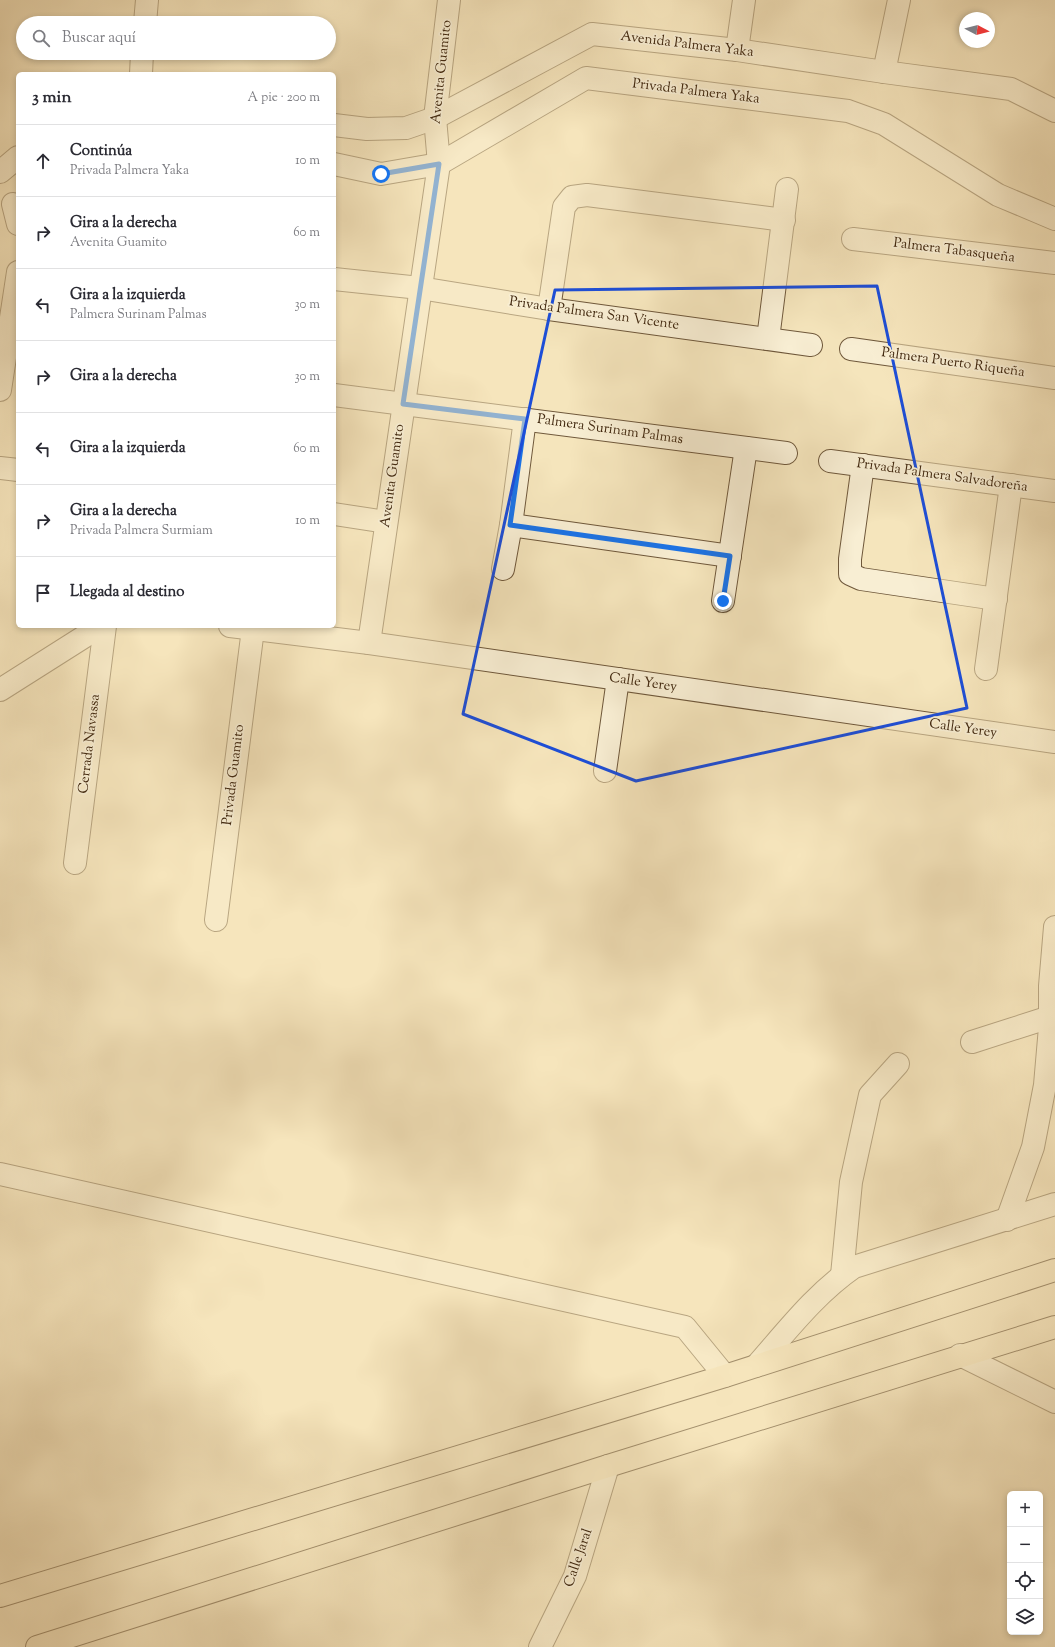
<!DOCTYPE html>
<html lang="es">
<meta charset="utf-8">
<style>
:root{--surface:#fff;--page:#f7f7f7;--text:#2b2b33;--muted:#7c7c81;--line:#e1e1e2}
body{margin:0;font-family:"Sorts Mill Goudy",serif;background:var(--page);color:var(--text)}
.controls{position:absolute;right:12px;bottom:12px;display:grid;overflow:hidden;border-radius:6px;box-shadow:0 2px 6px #0003}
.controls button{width:36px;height:36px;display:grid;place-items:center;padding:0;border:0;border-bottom:1px solid var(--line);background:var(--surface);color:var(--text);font:20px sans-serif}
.compass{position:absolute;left:959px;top:12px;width:36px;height:36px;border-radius:50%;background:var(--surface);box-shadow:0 2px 6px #0003;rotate:97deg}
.stop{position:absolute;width:12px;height:12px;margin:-9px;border:3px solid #1a73e8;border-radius:50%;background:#fff}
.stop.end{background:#1a73e8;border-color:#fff;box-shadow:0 1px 4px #0008}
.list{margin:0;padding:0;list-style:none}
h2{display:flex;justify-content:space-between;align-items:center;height:52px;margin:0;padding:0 16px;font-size:17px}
h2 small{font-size:13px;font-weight:400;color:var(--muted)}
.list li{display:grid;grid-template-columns:26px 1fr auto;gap:12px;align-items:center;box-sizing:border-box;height:72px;padding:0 16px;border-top:1px solid var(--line)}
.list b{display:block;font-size:15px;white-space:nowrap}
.list p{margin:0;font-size:13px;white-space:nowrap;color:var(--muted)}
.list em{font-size:13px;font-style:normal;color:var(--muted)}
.icon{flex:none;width:22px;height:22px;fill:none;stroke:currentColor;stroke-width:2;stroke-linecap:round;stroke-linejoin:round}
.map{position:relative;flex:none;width:1055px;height:1647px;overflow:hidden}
.search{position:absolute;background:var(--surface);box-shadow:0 2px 6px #0003;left:16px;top:16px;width:320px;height:44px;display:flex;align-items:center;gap:10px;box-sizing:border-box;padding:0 14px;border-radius:22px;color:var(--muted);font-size:15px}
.panel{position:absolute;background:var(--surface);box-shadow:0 2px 6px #0003;left:16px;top:72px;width:320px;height:556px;border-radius:6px}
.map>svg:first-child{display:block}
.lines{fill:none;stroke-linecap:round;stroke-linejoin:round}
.minor-casing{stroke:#6f583b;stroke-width:24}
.major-casing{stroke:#422910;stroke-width:24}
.minor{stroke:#f8eed3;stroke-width:22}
.major{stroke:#f5e5bc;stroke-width:22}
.route{stroke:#1a73e8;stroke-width:5}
.marked{fill:none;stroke:#1d4ed8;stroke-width:3;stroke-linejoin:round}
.labels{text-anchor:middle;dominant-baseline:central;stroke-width:3.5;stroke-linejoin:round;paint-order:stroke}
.street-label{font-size:14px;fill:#422910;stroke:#f8eed3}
</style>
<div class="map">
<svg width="1055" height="1647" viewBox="0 0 1055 1647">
<rect width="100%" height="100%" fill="#f5e5bc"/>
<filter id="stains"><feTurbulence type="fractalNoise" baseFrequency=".005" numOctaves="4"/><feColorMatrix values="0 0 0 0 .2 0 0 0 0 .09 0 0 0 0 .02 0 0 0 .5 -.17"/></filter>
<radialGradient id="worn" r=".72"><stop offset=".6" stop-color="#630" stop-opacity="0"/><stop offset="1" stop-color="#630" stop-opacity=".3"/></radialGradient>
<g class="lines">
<!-- minor casing -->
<g class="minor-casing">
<g id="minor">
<path d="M 145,23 L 147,0"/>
<path d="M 737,50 L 744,0"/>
<path d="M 884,72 L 899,0"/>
<path d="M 141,74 L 142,53"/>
<path d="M 334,125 L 367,129 L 406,128 L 435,118 L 592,34 L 737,50 L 884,72 L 1011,89 L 1055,111"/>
<path d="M 334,164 L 381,174 L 439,164 L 586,78 L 848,111 L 884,124 L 998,195 L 1055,219"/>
<path d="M 0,172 L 18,157"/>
<path d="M 13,204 L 18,224"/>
<path d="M 853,239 L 1055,263"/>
<path d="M 334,279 L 420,288 L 549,309 L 811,345"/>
<path d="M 549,309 L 564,207 L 572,197 L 587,195 L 784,220"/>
<path d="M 768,339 L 787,189"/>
<path d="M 851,349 L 1055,378"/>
<path d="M 0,390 L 18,272"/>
<path d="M 334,395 L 786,453"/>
<path d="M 830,461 L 1055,491"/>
<path d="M 863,465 L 850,559 L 850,574 L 861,579 L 996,599"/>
<path d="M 0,468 L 18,470"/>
<path d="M 334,514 L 386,522"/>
<path d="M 511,525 L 730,556"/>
<path d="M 503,569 L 511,525 L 525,419"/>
<path d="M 723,601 L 746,448"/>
<path d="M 230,626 L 369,643 L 1055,742"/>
<path d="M 369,643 L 439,164 L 435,118 L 449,0"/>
<path d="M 986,669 L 1011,485"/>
<path d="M 0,690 L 101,626"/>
<path d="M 605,771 L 618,679"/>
<path d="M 75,863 L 105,626"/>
<path d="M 216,920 L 253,629"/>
<path d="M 972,1042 L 1050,1017"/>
<path d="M 0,1174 L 685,1327 L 725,1376"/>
<path d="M 1007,1220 L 1033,1147 L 1045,1085 L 1050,1027 L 1050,986 L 1055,927"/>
<path d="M 842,1275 L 851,1182 L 870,1095 L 898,1064"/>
<path d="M 960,1355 L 1055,1402"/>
<path d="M 756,1366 C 787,1331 815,1294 854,1267 L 1055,1204"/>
<path d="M 540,1647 L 575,1576 L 608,1466"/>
</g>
</g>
<!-- major casing -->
<g class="major-casing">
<g id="major">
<path d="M 0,1596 L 725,1376 L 1055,1270"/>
<path d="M 37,1647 L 608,1466 L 1055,1327"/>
</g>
</g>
<!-- minor -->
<use href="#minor" class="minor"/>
<!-- major -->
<use href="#major" class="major"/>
</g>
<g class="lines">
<!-- route -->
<path class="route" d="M 381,174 L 439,164 L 403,404 L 525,419 L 510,525 L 730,556 L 723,601"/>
</g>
<!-- marked area -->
<path d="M0 0H1055V1647H0ZM 877,286 L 967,708 L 636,781 L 463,714 L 555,290 Z" fill="#f5e5bc" fill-opacity=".55" fill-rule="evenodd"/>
<path class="marked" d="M 877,286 L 967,708 L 636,781 L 463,714 L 555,290 Z"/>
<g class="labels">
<!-- street labels -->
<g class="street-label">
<text transform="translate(687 45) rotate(7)">Avenida Palmera Yaka</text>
<text transform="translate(442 72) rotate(-84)">Avenita Guamito</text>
<text transform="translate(696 92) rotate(7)">Privada Palmera Yaka</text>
<text transform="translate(954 251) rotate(7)">Palmera Tabasqueña</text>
<text transform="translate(594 314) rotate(8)">Privada Palmera San Vicente</text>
<text transform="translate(953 363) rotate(8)">Palmera Puerto Riqueña</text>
<text transform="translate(610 430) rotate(8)">Palmera Surinam Palmas</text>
<text transform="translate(393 476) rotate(-82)">Avenita Guamito</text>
<text transform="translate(942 476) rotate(8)">Privada Palmera Salvadoreña</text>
<text transform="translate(643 683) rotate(8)">Calle Yerey</text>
<text transform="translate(963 729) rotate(8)">Calle Yerey</text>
<text transform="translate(90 744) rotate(-83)">Cerrada Navassa</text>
<text transform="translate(234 775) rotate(-83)">Privada Guamito</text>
<text transform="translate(579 1558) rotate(-71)">Calle Jaral</text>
</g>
</g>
<rect width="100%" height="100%" filter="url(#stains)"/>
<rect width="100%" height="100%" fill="url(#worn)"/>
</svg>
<div class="controls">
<button>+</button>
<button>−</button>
<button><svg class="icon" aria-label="locate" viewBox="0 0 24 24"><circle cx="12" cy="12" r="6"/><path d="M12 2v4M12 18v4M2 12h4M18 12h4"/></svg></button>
<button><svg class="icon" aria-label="layers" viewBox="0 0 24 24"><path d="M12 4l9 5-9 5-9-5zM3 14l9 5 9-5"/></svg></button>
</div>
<svg class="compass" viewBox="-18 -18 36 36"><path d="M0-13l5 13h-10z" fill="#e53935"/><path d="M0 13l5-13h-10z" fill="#7c7c81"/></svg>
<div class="stop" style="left:381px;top:174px"></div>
<div class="stop end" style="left:723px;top:601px"></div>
<div class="search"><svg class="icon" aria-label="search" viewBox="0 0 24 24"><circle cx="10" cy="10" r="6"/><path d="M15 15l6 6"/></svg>Buscar aquí</div>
<section class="panel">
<h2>3 min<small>A pie · 200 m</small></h2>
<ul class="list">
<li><svg class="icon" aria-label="ahead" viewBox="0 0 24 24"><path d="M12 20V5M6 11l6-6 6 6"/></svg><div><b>Continúa</b><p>Privada Palmera Yaka</p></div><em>10 m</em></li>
<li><svg class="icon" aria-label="right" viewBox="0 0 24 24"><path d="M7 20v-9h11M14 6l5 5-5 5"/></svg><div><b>Gira a la derecha</b><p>Avenita Guamito</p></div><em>60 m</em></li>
<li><svg class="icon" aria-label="left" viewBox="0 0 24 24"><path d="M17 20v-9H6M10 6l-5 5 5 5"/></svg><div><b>Gira a la izquierda</b><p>Palmera Surinam Palmas</p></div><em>30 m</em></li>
<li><svg class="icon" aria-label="right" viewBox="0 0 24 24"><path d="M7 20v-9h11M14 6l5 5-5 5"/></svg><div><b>Gira a la derecha</b></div><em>30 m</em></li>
<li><svg class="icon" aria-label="left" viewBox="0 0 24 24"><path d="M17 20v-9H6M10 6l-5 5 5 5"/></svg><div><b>Gira a la izquierda</b></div><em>60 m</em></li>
<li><svg class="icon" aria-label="right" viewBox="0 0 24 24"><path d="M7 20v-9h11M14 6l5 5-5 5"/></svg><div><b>Gira a la derecha</b><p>Privada Palmera Surmiam</p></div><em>10 m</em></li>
<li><svg class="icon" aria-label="arrive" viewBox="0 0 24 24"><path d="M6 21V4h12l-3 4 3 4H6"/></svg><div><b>Llegada al destino</b></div></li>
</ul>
</section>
</div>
